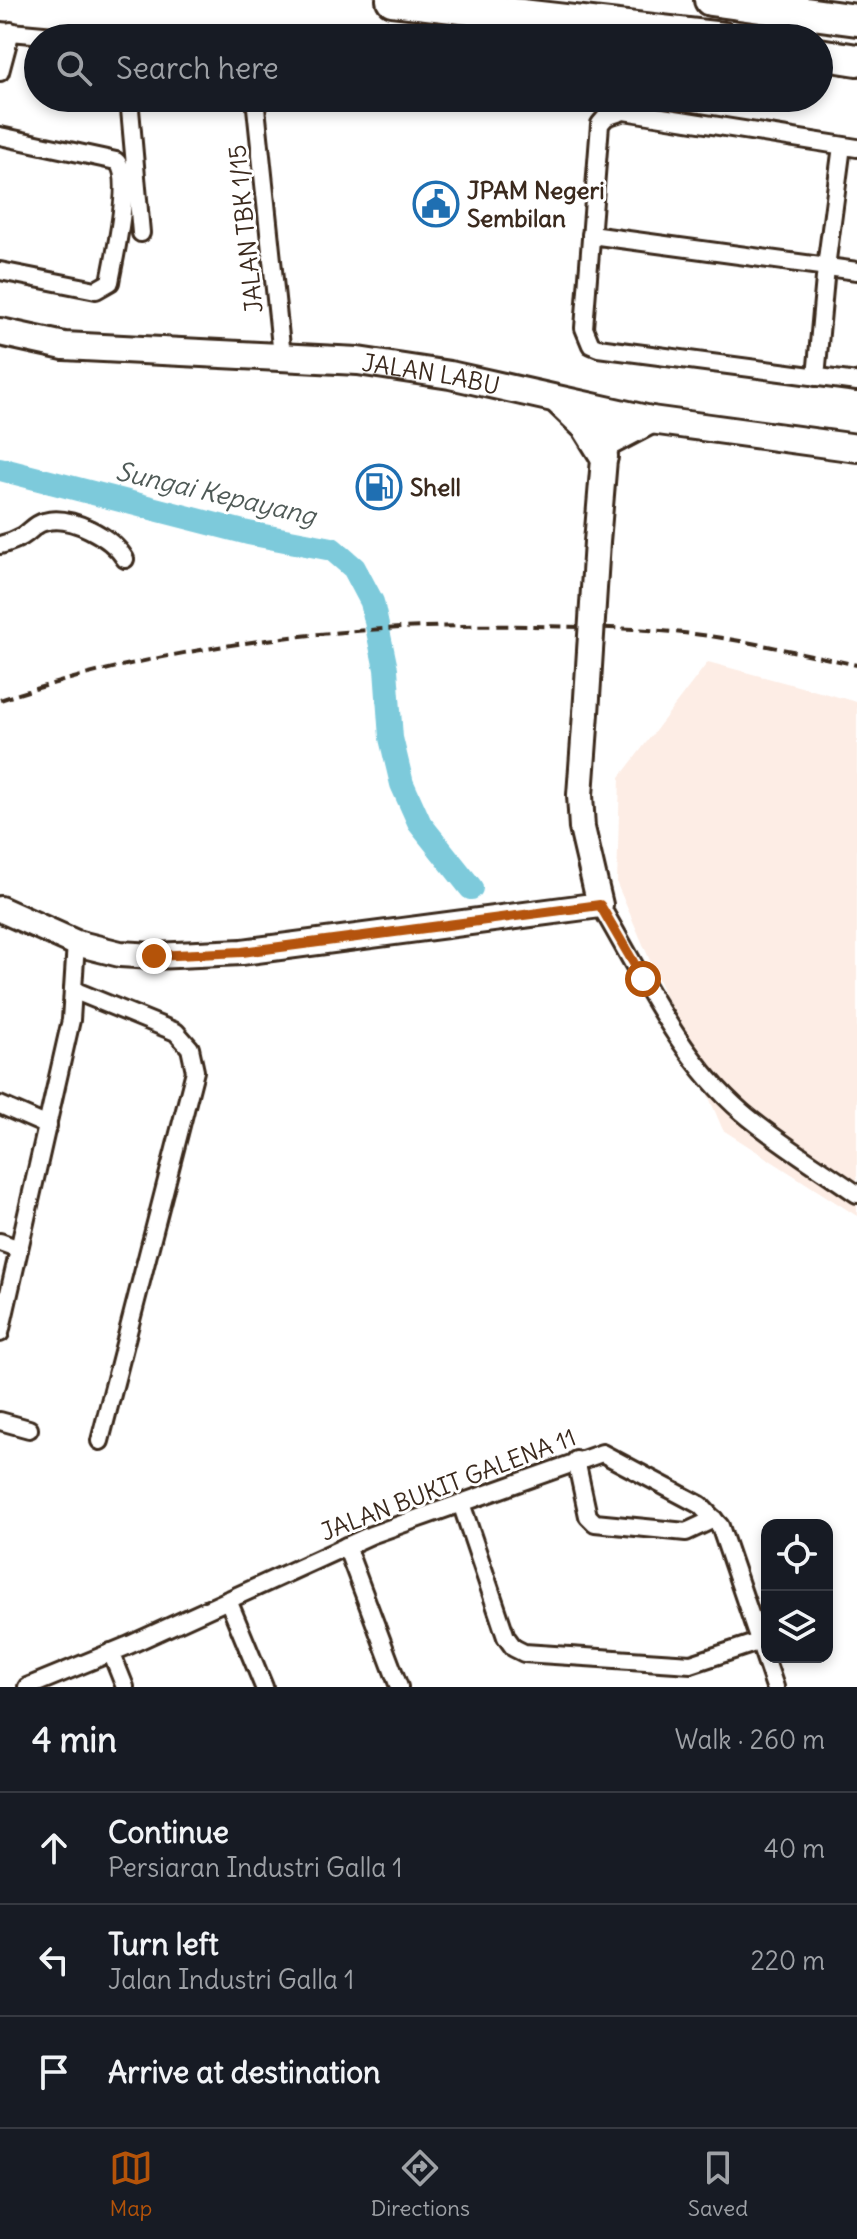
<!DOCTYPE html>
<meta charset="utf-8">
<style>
:root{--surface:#171b24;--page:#20242c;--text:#f1f3f6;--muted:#9ea1a6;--line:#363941;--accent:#b45309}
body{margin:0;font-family:Delius,sans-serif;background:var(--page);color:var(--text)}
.controls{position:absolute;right:24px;bottom:24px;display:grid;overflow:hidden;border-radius:16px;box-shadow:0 4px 12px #0003}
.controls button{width:72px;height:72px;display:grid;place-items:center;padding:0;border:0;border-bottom:2px solid var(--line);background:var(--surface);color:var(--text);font:40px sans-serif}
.stop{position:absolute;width:24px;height:24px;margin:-18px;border:6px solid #b45309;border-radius:50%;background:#fff}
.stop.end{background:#b45309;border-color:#fff;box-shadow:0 2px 8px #0008}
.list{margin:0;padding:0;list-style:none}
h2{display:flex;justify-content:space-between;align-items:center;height:104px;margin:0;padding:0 32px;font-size:34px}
h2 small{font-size:26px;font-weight:400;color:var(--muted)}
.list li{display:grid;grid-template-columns:52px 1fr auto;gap:24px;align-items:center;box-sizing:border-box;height:112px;padding:0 32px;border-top:2px solid var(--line)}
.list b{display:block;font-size:30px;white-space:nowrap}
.list p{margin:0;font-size:26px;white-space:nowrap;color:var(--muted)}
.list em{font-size:26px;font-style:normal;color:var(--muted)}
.icon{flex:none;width:44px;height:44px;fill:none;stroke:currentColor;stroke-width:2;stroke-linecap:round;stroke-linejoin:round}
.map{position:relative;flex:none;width:857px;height:1687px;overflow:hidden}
.search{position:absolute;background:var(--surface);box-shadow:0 4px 12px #0003;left:24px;right:24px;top:24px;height:88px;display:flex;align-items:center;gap:20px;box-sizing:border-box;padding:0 28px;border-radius:44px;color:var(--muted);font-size:30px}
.sheet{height:440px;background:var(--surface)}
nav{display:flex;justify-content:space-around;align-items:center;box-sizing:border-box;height:112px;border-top:2px solid var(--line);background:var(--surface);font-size:22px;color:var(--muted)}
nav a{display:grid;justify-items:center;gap:4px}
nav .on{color:var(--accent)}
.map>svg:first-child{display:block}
.built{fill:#fdede5}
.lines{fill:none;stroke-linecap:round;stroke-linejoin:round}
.river{stroke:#7dcadb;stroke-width:24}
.street-casing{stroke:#3b2a1e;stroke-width:22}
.secondary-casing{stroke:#3b2a1e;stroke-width:30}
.primary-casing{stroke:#3b2a1e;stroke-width:32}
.highway-casing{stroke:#3b2a1e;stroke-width:36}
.street{stroke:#fff;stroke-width:16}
.secondary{stroke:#fff;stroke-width:24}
.primary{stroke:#fff;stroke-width:26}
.highway{stroke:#fff;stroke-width:30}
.rail{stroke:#3b2a1e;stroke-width:4;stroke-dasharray:12 6;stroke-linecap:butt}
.secondary-bridge-casing{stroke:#3b2a1e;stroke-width:30;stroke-linecap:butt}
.secondary-bridge{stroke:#fff;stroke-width:24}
.route{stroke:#b45309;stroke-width:10}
.labels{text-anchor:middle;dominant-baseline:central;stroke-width:6;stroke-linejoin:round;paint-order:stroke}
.poi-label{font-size:24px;font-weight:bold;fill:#3b2a1e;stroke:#fff;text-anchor:start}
.street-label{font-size:24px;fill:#3b2a1e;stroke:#fff}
.water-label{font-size:26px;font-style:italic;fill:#4f5a57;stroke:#fff}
</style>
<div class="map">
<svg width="857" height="1687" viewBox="0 0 857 1687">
<rect width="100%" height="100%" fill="#fff"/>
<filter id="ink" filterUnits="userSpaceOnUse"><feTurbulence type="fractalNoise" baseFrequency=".0125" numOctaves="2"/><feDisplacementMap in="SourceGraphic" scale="16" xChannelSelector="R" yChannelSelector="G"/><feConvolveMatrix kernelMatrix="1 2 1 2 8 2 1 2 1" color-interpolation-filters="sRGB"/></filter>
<g filter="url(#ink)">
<!-- built -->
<path class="built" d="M 708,662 L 857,702 L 857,1216 L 723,1130 L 617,884 L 620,777 Z"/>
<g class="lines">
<!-- river -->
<path class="river" d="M 0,469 L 248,533 L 332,549 L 354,568 L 372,602 L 386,669 L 391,738 L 402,784 L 420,824 L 471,888"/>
<!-- street casing -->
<g class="street-casing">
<g id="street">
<path d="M 0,31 L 76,38"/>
<path d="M 0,72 L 11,31"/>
<path d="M 129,98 L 141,233"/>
<path d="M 255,98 L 282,356"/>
<path d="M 0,136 L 116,161 C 134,175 114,259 110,282 L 96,290 L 0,271"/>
<path d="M 857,148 L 624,111 L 606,117 L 600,124 L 584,328 L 591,345 L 598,348 L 857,382"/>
<path d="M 591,235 L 857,271"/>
<path d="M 816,377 L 826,267 L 842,146"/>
<path d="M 0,545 C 8,543 16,540 23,536 C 31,531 35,524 44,522 C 70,514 112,537 125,559"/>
<path d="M 600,905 C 642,976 679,1058 742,1112 C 777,1142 819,1167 857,1194"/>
<path d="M 73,990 L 176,1032 L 190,1048 L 195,1071 L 100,1441"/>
<path d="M 0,1105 L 48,1126"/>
<path d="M 0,1242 L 19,1249"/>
<path d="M 0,1333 L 71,1020 L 76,943"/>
<path d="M 0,1421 L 29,1429"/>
<path d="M 576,1460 L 588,1516 L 595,1523 L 686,1532 L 714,1519"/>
<path d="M 461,1503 L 506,1637 L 514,1648 L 524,1653 L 691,1664 L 761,1641"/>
<path d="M 346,1546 L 399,1687"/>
<path d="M 228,1600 L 264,1687"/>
<path d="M 111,1652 L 125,1687"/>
<path d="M 27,1687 L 127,1646 L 371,1535 L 602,1453 L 700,1505 L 720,1526 L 775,1687"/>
</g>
</g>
<!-- secondary casing -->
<g class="secondary-casing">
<g id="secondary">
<path d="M 597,542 L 608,412"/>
<path d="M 0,909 L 76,943 L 120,954 L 154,956 L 242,952 L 600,905 L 582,828 L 580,795 L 586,713"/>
</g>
</g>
<!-- primary casing -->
<g class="primary-casing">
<g id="primary">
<path id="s1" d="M 0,332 L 64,346 L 358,361 L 450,375 L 651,420 L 857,448"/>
<path d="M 558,401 L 586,428 L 604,457"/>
<path d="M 605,444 L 651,420"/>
</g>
</g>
<!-- highway casing -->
<g class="highway-casing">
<g id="highway">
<path d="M 392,0 L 723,38"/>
<path d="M 710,0 L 857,20"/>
<path d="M 819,54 L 857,60"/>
</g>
</g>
<!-- street -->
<use href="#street" class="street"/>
<!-- secondary -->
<use href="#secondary" class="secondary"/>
<!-- primary -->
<use href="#primary" class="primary"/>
<!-- highway -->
<use href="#highway" class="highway"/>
<!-- rail -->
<path class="rail" d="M 0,700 C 172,643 352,623 532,626 C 589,627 646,628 702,635 C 754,642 806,654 857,665"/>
<!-- secondary-bridge casing -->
<g class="secondary-bridge-casing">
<path id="secondary-bridge" d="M 586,713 L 597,542"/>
</g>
<!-- secondary-bridge -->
<use href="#secondary-bridge" class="secondary-bridge"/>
</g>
</g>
<g class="lines" filter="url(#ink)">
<!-- route -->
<path class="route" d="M 154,956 L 242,952 L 600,905 L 643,979"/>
</g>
<!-- icons -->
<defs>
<g id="civic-ring" transform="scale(2.3)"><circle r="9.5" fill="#fff" stroke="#1f6fb2" stroke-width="1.5"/><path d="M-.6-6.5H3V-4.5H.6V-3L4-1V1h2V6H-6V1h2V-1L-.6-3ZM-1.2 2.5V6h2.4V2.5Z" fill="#1f6fb2"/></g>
<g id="fuel-ring" transform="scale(2.3)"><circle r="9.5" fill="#fff" stroke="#1f6fb2" stroke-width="1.5"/><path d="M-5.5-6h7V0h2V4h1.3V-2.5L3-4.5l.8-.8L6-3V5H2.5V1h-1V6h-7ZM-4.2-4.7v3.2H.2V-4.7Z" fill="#1f6fb2"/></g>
</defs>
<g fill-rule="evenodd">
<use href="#civic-ring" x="436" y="204"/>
<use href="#fuel-ring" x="379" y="487"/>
</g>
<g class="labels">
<!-- poi labels -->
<g class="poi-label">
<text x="467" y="190">JPAM Negeri<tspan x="467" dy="28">Sembilan</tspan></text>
<text x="410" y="487">Shell</text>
</g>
<!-- street labels -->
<g class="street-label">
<text transform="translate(245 229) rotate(-96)">JALAN TBK 1/15</text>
<text stroke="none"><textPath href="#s1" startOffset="434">JALAN LABU</textPath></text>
<text transform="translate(448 1484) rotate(-21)">JALAN BUKIT GALENA 11</text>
</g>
<!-- water labels -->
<g class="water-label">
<text transform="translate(216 493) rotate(13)">Sungai Kepayang</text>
</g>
</g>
</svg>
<div class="controls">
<button><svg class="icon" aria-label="locate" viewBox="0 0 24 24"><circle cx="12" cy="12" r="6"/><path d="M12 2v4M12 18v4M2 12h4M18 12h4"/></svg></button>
<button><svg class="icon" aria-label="layers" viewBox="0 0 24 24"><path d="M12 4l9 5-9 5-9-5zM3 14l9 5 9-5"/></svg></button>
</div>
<div class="stop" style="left:643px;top:979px"></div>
<div class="stop end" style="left:154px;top:956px"></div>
<div class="search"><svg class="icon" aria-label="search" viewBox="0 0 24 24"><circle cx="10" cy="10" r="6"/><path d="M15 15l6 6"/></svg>Search here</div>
</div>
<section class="sheet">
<h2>4 min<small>Walk · 260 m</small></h2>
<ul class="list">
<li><svg class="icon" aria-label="ahead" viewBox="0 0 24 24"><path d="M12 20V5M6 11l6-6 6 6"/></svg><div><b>Continue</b><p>Persiaran Industri Galla 1</p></div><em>40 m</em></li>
<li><svg class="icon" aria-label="left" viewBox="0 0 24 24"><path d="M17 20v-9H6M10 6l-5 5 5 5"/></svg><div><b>Turn left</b><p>Jalan Industri Galla 1</p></div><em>220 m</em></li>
<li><svg class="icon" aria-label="arrive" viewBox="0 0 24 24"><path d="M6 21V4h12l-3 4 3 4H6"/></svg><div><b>Arrive at destination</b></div></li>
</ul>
</section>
<nav>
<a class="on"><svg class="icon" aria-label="map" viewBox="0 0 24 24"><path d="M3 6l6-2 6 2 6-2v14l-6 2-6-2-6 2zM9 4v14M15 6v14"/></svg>Map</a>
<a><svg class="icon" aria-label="directions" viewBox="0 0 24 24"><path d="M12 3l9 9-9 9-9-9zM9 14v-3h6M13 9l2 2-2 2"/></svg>Directions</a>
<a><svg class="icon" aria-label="saved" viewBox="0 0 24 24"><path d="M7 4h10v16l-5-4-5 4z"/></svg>Saved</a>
</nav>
